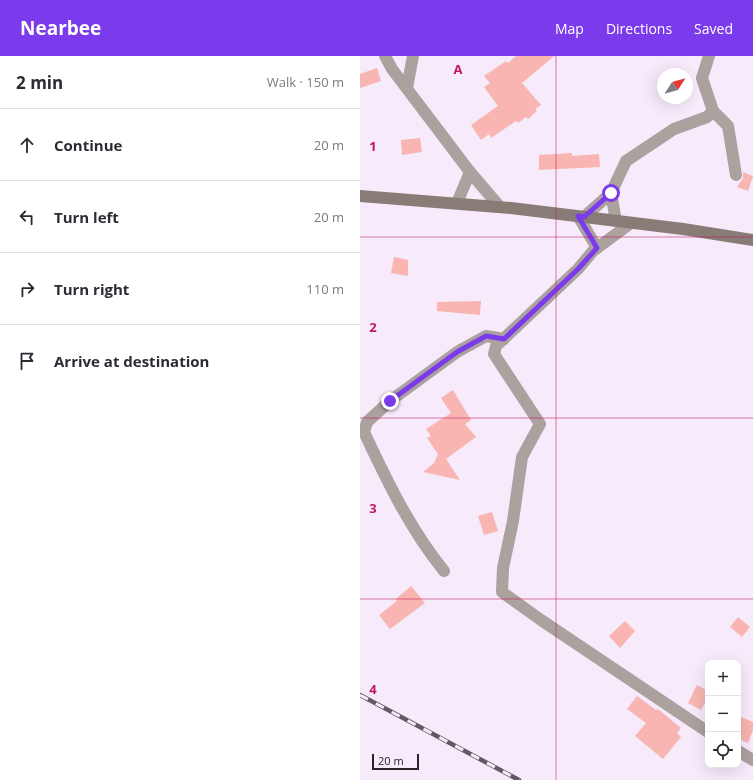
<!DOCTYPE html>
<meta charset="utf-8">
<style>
:root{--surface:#fff;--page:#f7f7f7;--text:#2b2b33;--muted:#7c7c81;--line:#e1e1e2;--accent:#7c3aed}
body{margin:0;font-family:"Open Sans",sans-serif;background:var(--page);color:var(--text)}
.controls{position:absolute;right:12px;bottom:12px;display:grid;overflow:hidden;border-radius:8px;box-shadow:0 4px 16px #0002}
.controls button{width:36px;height:36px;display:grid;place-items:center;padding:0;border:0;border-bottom:1px solid var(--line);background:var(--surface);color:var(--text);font:20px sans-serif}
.compass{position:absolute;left:297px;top:12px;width:36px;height:36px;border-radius:50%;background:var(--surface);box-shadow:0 4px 16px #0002;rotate:54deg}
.scale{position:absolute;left:12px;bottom:10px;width:47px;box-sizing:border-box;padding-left:4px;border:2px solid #272228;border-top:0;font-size:11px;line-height:14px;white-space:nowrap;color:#272228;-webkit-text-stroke:3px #f7eafb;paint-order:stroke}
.stop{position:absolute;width:12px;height:12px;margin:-9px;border:3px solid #7c3aed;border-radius:50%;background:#fff}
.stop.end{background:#7c3aed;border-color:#fff;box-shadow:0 1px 4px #0008}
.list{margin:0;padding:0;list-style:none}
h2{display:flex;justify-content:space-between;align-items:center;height:52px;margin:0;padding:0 16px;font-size:17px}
h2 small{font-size:13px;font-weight:400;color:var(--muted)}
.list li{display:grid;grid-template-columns:26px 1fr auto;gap:12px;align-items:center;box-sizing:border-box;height:72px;padding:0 16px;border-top:1px solid var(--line)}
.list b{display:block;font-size:15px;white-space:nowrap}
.list em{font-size:13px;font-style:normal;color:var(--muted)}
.icon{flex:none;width:22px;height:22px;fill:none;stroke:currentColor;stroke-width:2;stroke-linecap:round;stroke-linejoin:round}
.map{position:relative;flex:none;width:393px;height:724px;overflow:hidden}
header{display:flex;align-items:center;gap:24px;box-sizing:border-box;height:56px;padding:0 20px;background:var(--accent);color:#fff}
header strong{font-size:19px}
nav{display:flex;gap:22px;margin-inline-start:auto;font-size:14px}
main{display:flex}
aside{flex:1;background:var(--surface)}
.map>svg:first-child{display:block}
.building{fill:#f8b5b1}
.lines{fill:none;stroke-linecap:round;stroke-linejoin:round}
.street{stroke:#aba19e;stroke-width:12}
.secondary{stroke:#897c77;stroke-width:12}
.rail-casing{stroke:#615a63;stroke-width:4.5}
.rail{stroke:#f7eafb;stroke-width:3;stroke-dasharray:9;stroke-linecap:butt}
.route{stroke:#7c3aed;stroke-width:5}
.grid{fill:none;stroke:#c2185b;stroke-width:1;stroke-opacity:0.55}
.grid-label{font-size:13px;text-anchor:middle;font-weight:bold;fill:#c2185b;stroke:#f7eafb;stroke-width:3.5;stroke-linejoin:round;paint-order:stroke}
</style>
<header>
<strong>Nearbee</strong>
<nav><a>Map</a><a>Directions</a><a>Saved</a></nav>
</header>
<main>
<aside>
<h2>2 min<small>Walk · 150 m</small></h2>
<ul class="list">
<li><svg class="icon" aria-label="ahead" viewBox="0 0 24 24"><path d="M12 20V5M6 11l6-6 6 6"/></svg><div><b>Continue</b></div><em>20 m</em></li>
<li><svg class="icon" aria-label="left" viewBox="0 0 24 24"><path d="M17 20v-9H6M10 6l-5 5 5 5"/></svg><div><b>Turn left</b></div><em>20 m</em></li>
<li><svg class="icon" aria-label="right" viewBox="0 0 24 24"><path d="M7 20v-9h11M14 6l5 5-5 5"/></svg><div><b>Turn right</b></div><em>110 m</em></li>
<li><svg class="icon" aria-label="arrive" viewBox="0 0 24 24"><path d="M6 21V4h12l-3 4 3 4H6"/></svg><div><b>Arrive at destination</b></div></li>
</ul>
</aside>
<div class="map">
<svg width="393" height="724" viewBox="0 0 393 724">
<rect width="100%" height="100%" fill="#f7eafb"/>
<!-- building -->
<g class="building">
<path d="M 156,0 L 194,0 L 162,27 L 181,49 L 175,53 L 177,55 L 168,63 L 166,61 L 158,67 L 156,65 L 131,82 L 129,78 L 121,84 L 111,69 L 138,50 L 124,31 L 130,27 L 124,20 L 146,5 L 148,7 Z"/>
<path d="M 17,12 L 21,25 L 0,32 L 0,18 Z"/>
<path d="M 60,82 L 62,96 L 42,99 L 41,84 Z"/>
<path d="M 212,97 L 212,100 L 239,98 L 240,111 L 179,114 L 179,99 Z"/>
<path d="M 383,116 L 393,120 L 388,135 L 377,131 L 383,122 Z"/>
<path d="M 34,201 L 48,204 L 48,220 L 31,217 Z"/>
<path d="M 121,245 L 120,259 L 77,255 L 77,246 Z"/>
<path d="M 93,334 L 111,364 L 105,368 L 116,381 L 86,403 L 100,424 L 63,416 L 74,407 L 78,398 L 67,382 L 71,380 L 66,373 L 91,357 L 81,342 Z"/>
<path d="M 132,456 L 138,475 L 124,479 L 118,460 Z"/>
<path d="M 51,530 L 65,547 L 30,573 L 19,559 L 37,545 L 36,543 Z"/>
<path d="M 378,561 L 390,571 L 382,581 L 370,571 Z"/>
<path d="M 265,565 L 275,575 L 260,592 L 249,580 Z"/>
<path d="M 337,629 L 348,635 L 348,641 L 341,654 L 328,647 Z"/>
<path d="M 277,640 L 296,654 L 298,653 L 321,672 L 317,677 L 321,681 L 303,703 L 275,680 L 286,667 L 267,653 Z"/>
<path d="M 381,661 L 393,666 L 393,674 L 388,687 L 378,683 L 378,669 Z"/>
</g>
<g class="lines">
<!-- street -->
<g class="street">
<path d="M 25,0 L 32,13 L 110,116"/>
<path d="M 47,32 L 53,0"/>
<path d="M 353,55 L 368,70 L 376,119"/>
<path d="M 251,137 L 266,105 L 314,73 L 347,61 L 353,55 L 342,22 L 349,0"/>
<path d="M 97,147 L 110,116 L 139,150"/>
<path d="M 218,160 L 237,192"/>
<path d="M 224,161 L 251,137 L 256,165"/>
<path d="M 271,167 L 233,195 L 218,213 L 136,290 L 134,298 L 180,368 L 162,401 L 153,465 L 143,512 L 142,536 L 181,564 L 348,676"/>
<path d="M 84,515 C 50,473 27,425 4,376 L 7,366 L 30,345 L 97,296 L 126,280 L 144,283"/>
<path d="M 378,695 L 393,704"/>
</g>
<!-- secondary -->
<path class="secondary" d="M 0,140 L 151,152 L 323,173 L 393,184"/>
<!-- rail casing -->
<g class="rail-casing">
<path id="rail" d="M 0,639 L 159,724"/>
</g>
<!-- rail -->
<use href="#rail" class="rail"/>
</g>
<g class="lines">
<!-- route -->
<path class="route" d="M 30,345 L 97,296 L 126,280 L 144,283 L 218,213 L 237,192 L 218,160 L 224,161 L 251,137"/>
</g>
<!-- grid -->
<path class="grid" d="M 196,0 L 196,724M 0,181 L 393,181M 0,362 L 393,362M 0,543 L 393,543"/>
<g class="grid-label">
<text x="98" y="18">A</text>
<text x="13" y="95">1</text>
<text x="13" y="276">2</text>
<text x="13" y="457">3</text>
<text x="13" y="638">4</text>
</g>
</svg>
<div class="controls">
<button>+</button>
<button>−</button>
<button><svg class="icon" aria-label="locate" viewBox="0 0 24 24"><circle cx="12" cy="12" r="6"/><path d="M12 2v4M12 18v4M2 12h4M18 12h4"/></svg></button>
</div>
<svg class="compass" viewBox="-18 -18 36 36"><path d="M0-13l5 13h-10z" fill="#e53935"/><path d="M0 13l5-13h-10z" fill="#7c7c81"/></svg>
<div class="scale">20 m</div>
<div class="stop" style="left:251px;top:137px"></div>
<div class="stop end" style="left:30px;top:345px"></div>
</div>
</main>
